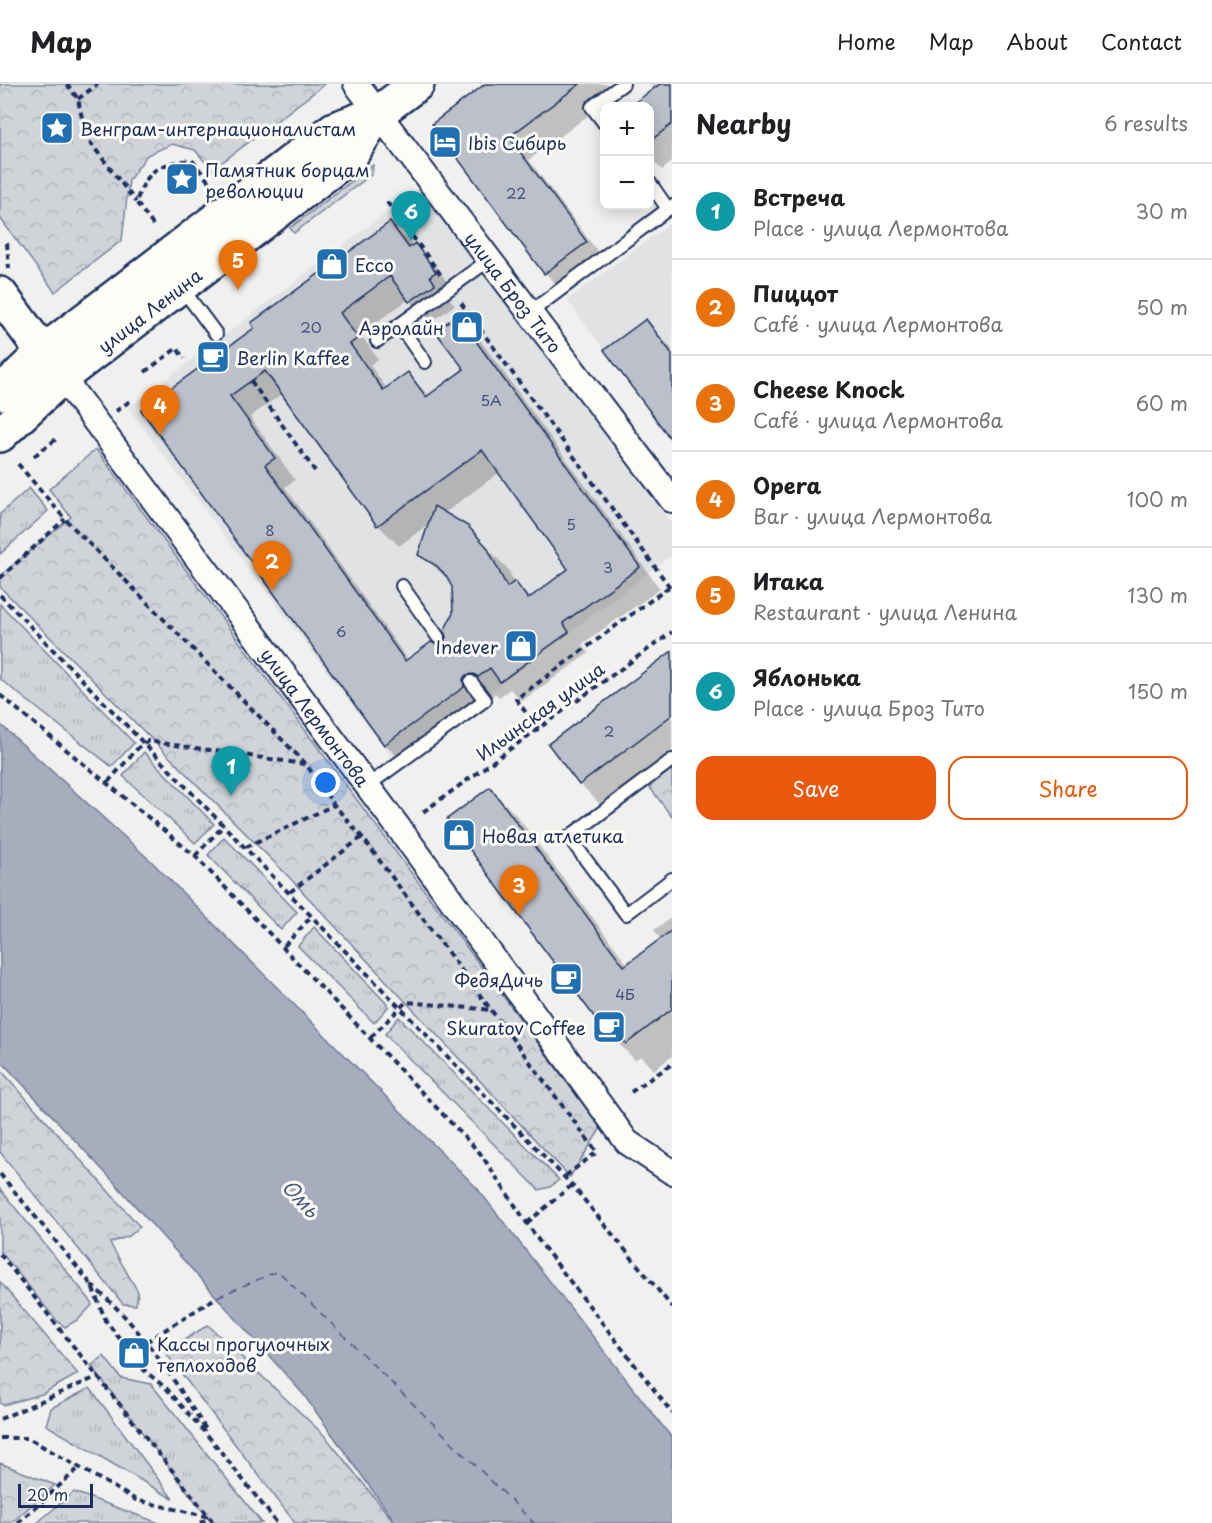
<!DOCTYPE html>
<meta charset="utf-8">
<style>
:root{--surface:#fff;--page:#f6f6f6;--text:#202124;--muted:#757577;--line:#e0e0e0;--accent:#ea580c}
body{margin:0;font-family:"Playpen Sans",sans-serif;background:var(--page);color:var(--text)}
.controls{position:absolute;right:18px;top:18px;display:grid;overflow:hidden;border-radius:12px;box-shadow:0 3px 15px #0003}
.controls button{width:54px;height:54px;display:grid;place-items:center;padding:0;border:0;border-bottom:2px solid var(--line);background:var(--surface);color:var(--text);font:30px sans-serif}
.scale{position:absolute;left:18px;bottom:15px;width:75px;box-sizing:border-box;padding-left:6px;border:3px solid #1b2f5e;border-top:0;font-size:16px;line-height:21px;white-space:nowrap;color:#1b2f5e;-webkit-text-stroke:4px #fdfcf7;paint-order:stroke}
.you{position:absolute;left:326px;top:699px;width:21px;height:21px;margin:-15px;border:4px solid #fff;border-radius:50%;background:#1a73e8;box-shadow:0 0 0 9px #1a73e833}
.badge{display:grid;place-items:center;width:39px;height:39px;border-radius:50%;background:var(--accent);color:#fff;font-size:20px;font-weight:700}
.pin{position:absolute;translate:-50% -50px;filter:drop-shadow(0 2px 3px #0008)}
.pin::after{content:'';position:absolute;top:32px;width:21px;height:18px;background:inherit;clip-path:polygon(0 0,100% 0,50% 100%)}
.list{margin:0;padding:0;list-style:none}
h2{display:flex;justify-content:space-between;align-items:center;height:78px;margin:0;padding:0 24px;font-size:26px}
h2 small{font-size:20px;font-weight:400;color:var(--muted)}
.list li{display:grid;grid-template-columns:39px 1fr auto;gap:18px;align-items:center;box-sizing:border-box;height:96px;padding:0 24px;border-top:2px solid var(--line)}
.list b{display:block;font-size:22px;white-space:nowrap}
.list p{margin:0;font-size:20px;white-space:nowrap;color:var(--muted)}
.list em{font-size:20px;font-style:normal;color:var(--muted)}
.actions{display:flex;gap:12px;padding:18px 24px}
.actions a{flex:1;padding:14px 0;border:2px solid var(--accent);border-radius:18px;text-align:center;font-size:21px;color:var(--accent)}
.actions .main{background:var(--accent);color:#fff}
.map{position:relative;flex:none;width:672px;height:1439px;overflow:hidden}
header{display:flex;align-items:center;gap:36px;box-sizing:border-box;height:84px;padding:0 30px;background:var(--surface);border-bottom:2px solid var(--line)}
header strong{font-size:28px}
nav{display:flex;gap:33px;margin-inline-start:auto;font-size:21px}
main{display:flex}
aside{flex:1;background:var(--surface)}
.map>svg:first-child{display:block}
.built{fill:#e0e2e3}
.grass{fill:url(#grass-tufts);stroke:#76819b;stroke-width:1.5}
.forest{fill:url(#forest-crowns);stroke:#76819b;stroke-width:1.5}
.water{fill:#a7adbd;stroke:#6f7b97;stroke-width:1.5}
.shadow{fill:#0003;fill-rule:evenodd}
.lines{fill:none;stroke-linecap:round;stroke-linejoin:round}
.ferry{stroke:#4c5b7f;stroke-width:1.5;stroke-dasharray:8 6;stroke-linecap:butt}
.building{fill:#bbc0ca;stroke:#1b2f5e;stroke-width:1.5;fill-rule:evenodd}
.lane-casing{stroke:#1b2f5e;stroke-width:16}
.street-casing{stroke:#1b2f5e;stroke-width:28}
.primary-casing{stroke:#1b2f5e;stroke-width:38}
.path{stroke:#1b2f5e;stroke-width:4;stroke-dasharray:6 4.5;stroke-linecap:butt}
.lane{stroke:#fdfcf7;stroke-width:12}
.street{stroke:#fdfcf7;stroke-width:24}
.primary{stroke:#fdfcf7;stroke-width:33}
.labels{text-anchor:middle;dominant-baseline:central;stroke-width:6;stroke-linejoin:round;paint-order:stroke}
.number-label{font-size:15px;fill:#435379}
.poi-label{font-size:18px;fill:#1b2f5e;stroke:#fdfcf7;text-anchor:start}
.street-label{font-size:18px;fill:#1b2f5e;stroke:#fdfcf7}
.water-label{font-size:20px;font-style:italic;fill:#4c5b7f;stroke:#fdfcf7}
</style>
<header>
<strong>Map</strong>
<nav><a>Home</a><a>Map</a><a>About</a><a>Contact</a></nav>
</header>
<main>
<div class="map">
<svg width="672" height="1439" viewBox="0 0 672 1439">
<defs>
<pattern id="grass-tufts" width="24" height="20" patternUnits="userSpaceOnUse" patternTransform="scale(1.5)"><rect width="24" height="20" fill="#d0d3d8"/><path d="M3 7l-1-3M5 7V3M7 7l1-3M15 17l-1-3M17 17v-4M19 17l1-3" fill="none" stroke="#b2b5bc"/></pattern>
<pattern id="forest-crowns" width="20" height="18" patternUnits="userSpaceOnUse" patternTransform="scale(1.5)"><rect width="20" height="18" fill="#d0d3d8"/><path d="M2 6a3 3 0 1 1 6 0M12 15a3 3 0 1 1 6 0" fill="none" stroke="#b2b5bc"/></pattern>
</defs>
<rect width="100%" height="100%" fill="#f0f0ee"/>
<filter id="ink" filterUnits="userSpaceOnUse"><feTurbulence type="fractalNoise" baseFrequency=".0167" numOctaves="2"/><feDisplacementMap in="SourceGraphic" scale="12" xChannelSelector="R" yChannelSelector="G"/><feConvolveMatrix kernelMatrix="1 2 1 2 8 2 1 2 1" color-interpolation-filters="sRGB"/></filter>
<g filter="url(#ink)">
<!-- built -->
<g class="built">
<path d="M 419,104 L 672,440 L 672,471 L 396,679 L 128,324 Z"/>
<path d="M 672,138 L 672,356 L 567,216 Z"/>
</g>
<!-- grass -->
<g class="grass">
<path d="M 373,81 L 372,90 L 294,149 L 290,144 Z"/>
<path d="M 29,404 L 48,427 L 0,470 L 0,430 Z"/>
<path d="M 0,520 L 134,659 L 114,680 L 111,682 L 0,595 Z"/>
<path d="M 144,668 L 214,740 L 195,759 L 123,692 Z"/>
<path d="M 224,753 L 297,828 L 281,846 L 208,771 Z"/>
<path d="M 314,843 L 389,922 L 374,939 L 298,862 Z"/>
<path d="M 399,933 L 559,1096 L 550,1103 L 539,1106 L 385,950 Z"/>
<path d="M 104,1272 L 121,1294 L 151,1300 L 262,1439 L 212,1439 L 91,1282 Z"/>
<path d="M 90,1304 L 173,1415 L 46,1341 L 51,1324 Z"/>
<path d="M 74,1408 L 159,1439 L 37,1439 Z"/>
</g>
<!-- forest -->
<g class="forest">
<path d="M 0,0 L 325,0 L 212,86 L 195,66 L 172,60 L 147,71 L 129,96 L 122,156 L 55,208 L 0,134 Z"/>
<path d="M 96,365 L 601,1044 L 570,1093 L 287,791 L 0,503 L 0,492 L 71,433 L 49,405 Z"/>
<path d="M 672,684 L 672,733 L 648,701 Z"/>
<path d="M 0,985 L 140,1143 L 129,1152 L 110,1159 L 138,1208 L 136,1221 L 123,1220 L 0,1068 Z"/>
<path d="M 0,1105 L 90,1216 L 92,1221 L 79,1235 L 65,1243 L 56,1236 L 0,1167 Z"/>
<path d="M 0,1198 L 78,1290 L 42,1310 L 3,1321 L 0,1319 Z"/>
<path d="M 208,1241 L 325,1352 L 395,1439 L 295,1439 L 165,1268 Z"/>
<path d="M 0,1379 L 55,1401 L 11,1439 L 0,1439 Z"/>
</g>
<!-- water -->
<path class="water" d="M 0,640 L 152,778 L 477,1104 L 672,1354 L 672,1439 L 396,1439 L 303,1310 L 113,1097 L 0,976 Z"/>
<!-- shadow -->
<g class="shadow">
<path d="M 487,0 L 630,0 L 529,76 L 607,180 L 567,211 L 545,189 Z"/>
<path d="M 650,0 L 672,0 L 672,78 L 662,86 L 650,74 L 650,22 L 632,22 L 655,6 Z"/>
<path d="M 390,140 L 436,182 L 455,209 L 449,214 L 455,221 L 431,238 L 409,215 L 360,250 L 378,275 L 370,281 L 387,305 L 408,290 L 429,312 L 466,286 L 457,233 L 478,253 L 660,505 L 582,560 L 589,569 L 522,617 L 510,605 L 499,613 L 496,610 L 487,612 L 406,681 L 385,660 L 143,326 L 256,244 ZM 283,309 L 378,441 L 399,462 L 430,439 L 420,470 L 450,497 L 453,503 L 454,530 L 444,561 L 408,576 L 285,403 L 295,396 L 250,333 ZM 500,388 L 570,486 L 531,515 L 514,498 L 508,485 L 467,444 L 443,430 Z"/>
<path d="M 646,237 L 672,265 L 672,354 Z"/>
<path d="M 672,569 L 672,678 L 607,727 L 580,700 Z"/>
<path d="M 490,705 L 517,732 L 628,881 L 661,856 L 654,846 L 672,833 L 672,972 L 654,986 L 641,972 L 635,976 L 608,949 Z"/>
</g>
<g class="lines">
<!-- ferry -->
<path class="ferry" d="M 217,1213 L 278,1187 L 534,1439"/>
</g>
<!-- building -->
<g class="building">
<path d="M 485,0 L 580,0 L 509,53 L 587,158 L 544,190 L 432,40 Z"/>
<path d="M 660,0 L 672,0 L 672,40 L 650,57 L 650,22 L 630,22 Z"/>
<path d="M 390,138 L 409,164 L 415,159 L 436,188 L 430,192 L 435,200 L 409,218 L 390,192 L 340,229 L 358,254 L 350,260 L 383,306 L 408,288 L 426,313 L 464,285 L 435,247 L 457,231 L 640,483 L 563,539 L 569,548 L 500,598 L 490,584 L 478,593 L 474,590 L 466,591 L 463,595 L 464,603 L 384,661 L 141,326 L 254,244 L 251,239 ZM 265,287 L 377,442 L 482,366 L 568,485 L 528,515 L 515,497 L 507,503 L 487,463 L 468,442 L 434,422 L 418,471 L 437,482 L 446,492 L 452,503 L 453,529 L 444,547 L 446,553 L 443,559 L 438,561 L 431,558 L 405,577 L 265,381 L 275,374 L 230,312 Z"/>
<path d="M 646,235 L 672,270 L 672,357 L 604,266 Z"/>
<path d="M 672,567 L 672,631 L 579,701 L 548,660 Z"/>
<path d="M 490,703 L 624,882 L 672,846 L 672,925 L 626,960 L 615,944 L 607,950 L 447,735 Z"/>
</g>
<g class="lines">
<!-- lane casing -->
<g class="lane-casing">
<g id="lane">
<path d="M 604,39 L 592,23 L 623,0"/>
<path d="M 650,99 L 668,125"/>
<path d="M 181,203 L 216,250"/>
<path d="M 529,229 L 672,122"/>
<path d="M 399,241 L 425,278"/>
<path d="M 377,257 L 489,176"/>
<path d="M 402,502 L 438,553"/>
<path d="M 672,676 L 569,753 L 626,830 L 672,795"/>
<path d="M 367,702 L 485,616 L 471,598"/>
</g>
</g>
<!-- street casing -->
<g class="street-casing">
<g id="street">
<path id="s1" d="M 356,0 L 672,416"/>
<path id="s2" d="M 62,293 L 407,755 L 627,1058 L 672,1088"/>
</g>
</g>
<!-- primary casing -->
<g class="primary-casing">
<g id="primary">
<path d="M 0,210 L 56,286"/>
<path d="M 0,309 L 43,268 L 334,45 L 378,29 L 417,0"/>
<path id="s3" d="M 0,351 L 62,293 L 351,71 L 378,29"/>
</g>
</g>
<!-- path -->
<g class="path">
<path d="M 67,0 L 78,15 L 86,53 L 136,118"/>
<path d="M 78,15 L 98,0"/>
<path d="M 387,118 L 441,191"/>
<path d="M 153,141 L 136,118 C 148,85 157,80 192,76 L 209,98"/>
<path d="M 7,159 L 9,185"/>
<path d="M 461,219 L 672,506"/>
<path d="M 145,288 L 177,264 L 184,275"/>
<path d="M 251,297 L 315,387"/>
<path d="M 116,327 L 130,317"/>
<path d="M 34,372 L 59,353"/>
<path d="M 18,380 L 65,435 L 306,680 L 334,721 L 362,753 L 597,1068 L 564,1093"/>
<path d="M 0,494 L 65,435"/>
<path d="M 0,511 L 572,1101 L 672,1223"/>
<path d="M 0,611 L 195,772 L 480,1069 L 539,1157 L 672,1329"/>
<path d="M 538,645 L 516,615 L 669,503"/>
<path d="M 108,698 L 138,664 L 148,657 L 304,680"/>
<path d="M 423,728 L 672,548"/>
<path d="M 246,763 L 334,721"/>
<path d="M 195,772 L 224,741"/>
<path d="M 290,808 L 362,753"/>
<path d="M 284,862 L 312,832"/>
<path d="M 371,953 L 406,918 L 492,926"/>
<path d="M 631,1008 L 672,980"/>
<path d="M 0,1090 L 91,1200 L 106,1237 L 145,1287 L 167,1305 L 214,1359 L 277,1439"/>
<path d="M 527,1139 L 572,1101"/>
<path d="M 0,1170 L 214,1439"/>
<path d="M 91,1201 C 140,1240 173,1295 207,1347"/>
<path d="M 146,1258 L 217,1213"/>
<path d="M 0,1335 L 99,1292"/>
<path d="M 0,1354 L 28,1354 L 136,1416 L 209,1433"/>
<path d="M 18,1439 L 79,1384"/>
<path d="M 200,1439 L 209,1434"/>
</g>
<!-- lane -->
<use href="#lane" class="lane"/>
<!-- street -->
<use href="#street" class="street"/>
<!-- primary -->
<use href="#primary" class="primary"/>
</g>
</g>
<!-- icons -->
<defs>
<g id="sight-square" transform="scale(1.725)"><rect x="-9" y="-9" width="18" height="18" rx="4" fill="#1f6fb2" stroke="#fdfcf7"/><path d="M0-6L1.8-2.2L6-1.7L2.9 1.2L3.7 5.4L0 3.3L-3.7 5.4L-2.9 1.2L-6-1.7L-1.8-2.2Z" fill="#fff"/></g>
<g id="hotel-square" transform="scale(1.725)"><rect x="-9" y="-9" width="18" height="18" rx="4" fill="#1f6fb2" stroke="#fdfcf7"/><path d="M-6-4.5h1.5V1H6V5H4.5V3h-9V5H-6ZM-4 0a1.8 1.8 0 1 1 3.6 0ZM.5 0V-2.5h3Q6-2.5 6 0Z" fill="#fff"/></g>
<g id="shop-square" transform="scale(1.725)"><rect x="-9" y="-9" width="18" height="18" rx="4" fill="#1f6fb2" stroke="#fdfcf7"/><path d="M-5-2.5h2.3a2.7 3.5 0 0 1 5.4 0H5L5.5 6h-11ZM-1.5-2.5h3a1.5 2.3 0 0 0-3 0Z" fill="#fff"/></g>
<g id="cafe-square" transform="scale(1.725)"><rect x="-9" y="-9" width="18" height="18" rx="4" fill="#1f6fb2" stroke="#fdfcf7"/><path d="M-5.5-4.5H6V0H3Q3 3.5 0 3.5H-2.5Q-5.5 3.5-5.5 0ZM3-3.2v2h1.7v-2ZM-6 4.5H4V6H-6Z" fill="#fff"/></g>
</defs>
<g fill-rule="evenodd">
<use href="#sight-square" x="57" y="44"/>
<use href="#hotel-square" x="445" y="58"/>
<use href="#sight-square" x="182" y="95"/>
<use href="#shop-square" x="332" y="180"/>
<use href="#shop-square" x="467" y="243"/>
<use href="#cafe-square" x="213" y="273"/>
<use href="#shop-square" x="521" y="562"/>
<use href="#shop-square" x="459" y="751"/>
<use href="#cafe-square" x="566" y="895"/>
<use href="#cafe-square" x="609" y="943"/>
<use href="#shop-square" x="134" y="1269"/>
</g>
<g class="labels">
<!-- number labels -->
<g class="number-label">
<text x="516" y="108">22</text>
<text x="311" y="242">20</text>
<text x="491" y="315">5А</text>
<text x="571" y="439">5</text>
<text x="270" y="445">8</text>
<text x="608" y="482">3</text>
<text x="341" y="546">6</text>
<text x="609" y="646">2</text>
<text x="625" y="909">4Б</text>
</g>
<!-- poi labels -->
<g class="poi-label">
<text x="80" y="44">Венграм-интернационалистам</text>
<text x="468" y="58">Ibis Сибирь</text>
<text x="205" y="85">Памятник борцам<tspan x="205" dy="21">революции</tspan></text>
<text x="355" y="180">Ecco</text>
<text x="444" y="243" text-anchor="end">Аэролайн</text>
<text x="236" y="273">Berlin Kaffee</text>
<text x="498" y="562" text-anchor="end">Indever</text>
<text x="482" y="751">Новая атлетика</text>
<text x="543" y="895" text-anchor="end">ФедяДичь</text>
<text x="586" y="943" text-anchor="end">Skuratov Coffee</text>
<text x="157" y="1259">Кассы прогулочных<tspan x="157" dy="21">теплоходов</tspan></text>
</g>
<!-- street labels -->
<g class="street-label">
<text stroke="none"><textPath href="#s1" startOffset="261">улица Броз Тито</textPath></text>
<text stroke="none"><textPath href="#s3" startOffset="195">улица Ленина</textPath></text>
<text transform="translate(540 627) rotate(-36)">Ильинская улица</text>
<text stroke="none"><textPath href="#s2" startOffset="424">улица Лермонтова</textPath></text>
</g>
<!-- water labels -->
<g class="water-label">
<text transform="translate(301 1114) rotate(47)">Омь</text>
</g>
</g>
</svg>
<div class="controls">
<button>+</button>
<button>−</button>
</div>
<div class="scale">20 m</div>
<div class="you"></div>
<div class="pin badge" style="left:231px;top:712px;background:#0f9aa8">1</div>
<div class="pin badge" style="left:272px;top:507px;background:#e8710a">2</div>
<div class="pin badge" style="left:519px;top:831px;background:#e8710a">3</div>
<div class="pin badge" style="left:160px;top:351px;background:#e8710a">4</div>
<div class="pin badge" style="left:238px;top:206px;background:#e8710a">5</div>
<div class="pin badge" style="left:411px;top:157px;background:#0f9aa8">6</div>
</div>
<aside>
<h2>Nearby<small>6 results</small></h2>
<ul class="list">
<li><span class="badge" style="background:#0f9aa8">1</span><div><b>Встреча</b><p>Place · улица Лермонтова</p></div><em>30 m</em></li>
<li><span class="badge" style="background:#e8710a">2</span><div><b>Пиццот</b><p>Café · улица Лермонтова</p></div><em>50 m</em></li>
<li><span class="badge" style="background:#e8710a">3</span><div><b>Cheese Knock</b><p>Café · улица Лермонтова</p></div><em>60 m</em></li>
<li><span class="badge" style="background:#e8710a">4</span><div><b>Opera</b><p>Bar · улица Лермонтова</p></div><em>100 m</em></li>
<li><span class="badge" style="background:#e8710a">5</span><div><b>Итака</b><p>Restaurant · улица Ленина</p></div><em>130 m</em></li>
<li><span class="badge" style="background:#0f9aa8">6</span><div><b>Яблонька</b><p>Place · улица Броз Тито</p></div><em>150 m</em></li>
</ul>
<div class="actions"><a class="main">Save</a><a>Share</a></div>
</aside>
</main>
